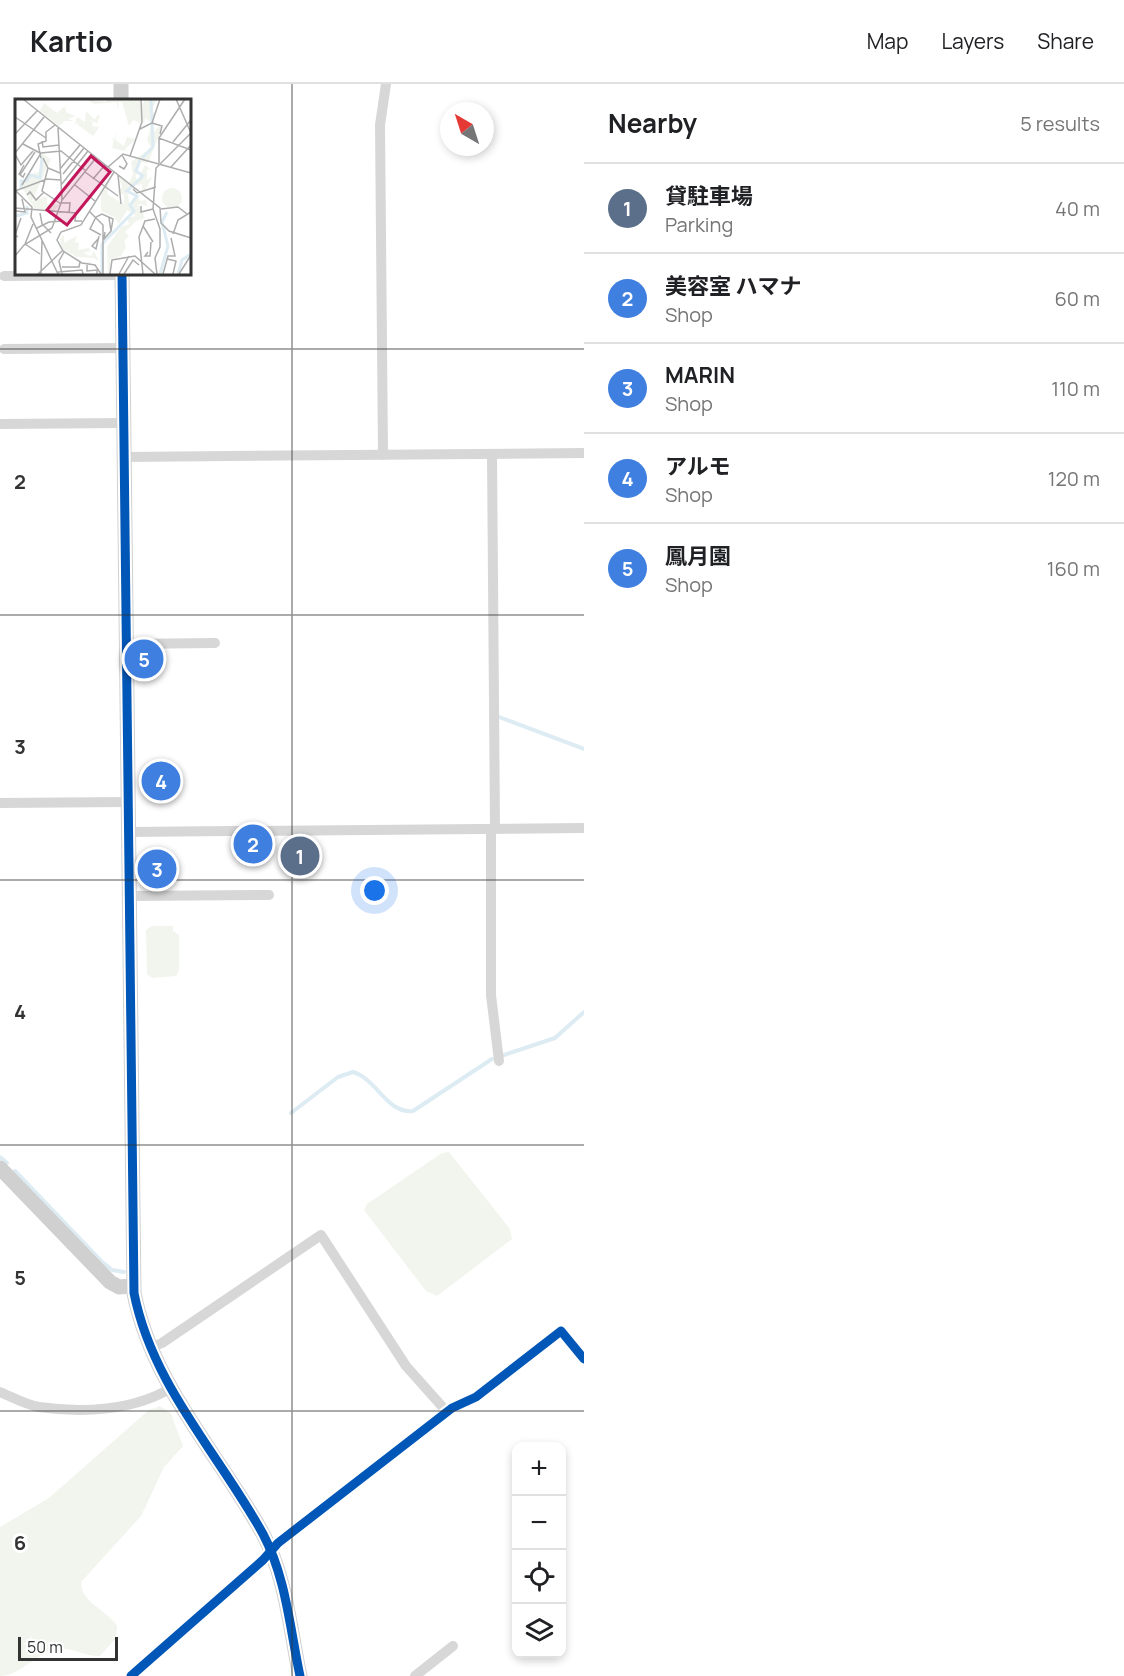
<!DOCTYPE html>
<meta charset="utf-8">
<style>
:root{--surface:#fff;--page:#f6f6f6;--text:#202124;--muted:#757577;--line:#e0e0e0;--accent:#7a7a7a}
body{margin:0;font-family:Manrope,"Noto Sans JP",sans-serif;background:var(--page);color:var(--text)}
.controls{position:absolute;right:18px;bottom:18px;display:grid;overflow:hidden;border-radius:12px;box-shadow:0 3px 9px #0003}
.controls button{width:54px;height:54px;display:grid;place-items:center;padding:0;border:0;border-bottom:2px solid var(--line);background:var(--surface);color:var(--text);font:30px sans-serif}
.compass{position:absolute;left:440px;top:18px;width:54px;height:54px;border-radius:50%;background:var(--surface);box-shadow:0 3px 9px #0003;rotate:321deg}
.scale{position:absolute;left:18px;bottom:15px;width:100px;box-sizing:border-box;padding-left:6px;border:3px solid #333;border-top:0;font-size:16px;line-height:21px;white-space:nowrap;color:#333;-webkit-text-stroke:4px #fff;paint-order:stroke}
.you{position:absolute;left:375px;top:807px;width:21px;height:21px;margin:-15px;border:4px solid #fff;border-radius:50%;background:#1a73e8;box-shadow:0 0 0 9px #1a73e833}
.badge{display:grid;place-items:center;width:39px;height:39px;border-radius:50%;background:var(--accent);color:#fff;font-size:20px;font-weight:700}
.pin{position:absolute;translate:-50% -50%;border:3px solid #fff;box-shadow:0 2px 6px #0006}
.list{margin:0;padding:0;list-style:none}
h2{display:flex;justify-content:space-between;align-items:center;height:78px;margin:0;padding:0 24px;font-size:26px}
h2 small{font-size:20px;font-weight:400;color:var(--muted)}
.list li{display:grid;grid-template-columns:39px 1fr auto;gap:18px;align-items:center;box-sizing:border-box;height:90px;padding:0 24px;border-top:2px solid var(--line)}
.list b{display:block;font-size:22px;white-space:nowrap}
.list p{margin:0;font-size:20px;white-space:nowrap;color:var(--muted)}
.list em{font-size:20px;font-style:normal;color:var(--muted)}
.icon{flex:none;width:33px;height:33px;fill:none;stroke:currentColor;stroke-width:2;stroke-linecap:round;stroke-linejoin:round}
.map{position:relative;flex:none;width:584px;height:1592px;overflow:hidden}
header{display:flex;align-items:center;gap:36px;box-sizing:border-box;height:84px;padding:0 30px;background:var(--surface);border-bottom:2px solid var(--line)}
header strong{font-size:28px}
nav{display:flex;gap:33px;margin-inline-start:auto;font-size:21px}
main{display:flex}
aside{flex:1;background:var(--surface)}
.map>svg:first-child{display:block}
.green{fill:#f1f5ed}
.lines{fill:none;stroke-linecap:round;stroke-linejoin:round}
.stream{stroke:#ddebf3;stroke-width:4}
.street{stroke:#d7d7d7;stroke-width:10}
.secondary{stroke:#d0d0d0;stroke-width:15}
.cycleway-casing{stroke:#fff;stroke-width:13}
.cycleway{stroke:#0057b8;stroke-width:9}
.grid{fill:none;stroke:#333;stroke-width:1.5;stroke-opacity:0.55}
.inset-river{fill:none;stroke:#ddebf3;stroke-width:3}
.inset-road{fill:none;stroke:#adadad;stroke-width:1.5}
.view{fill:#c2185b;fill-opacity:0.15;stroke:#c2185b;stroke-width:3}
.inset-edge{fill:none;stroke:#333;stroke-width:3}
.grid-label{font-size:20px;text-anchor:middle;font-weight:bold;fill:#333;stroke:#fff;stroke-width:6;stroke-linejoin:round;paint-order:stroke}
</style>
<header>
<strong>Kartio</strong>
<nav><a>Map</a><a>Layers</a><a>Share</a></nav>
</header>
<main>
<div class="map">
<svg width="584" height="1592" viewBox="0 0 584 1592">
<rect width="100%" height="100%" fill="#fff"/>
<!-- green -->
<g class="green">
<path d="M 152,842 L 173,842 L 173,847 L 179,851 L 179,886 L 176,892 L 152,894 L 147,890 L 146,846 Z"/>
<path d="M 449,1068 L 510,1145 L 512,1155 L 437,1212 L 426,1207 L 364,1126 L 367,1120 L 442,1069 Z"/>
<path d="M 160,1322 L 171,1330 L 183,1362 L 164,1383 L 141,1432 L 81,1498 C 81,1519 106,1525 117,1542 L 116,1554 L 100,1572 C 86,1573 73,1563 59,1565 C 37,1567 21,1592 0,1592 L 0,1443 L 49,1414 L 149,1326 Z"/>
</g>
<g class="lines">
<!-- stream -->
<g class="stream">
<path d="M 499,633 L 584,665"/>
<path d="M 504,971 L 555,954 L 584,928"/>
<path d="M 291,1029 L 338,993 L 353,988 C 377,995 387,1030 413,1027 L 492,975"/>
<path d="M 0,1073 L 7,1079"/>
<path d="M 15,1087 L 101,1177 L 112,1186 L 124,1188"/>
</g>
<!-- street -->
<g class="street">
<path d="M 4,192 L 122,191"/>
<path d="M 4,265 L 123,264"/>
<path d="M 0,340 L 123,339"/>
<path d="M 492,370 L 495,745"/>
<path d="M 383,371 L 380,41 L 386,0"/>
<path d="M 123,373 L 584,369"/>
<path d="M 125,560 L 215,559"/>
<path d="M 0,719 L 127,718"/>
<path d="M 491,745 L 491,911 L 499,977"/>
<path d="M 127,748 L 584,744"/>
<path d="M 128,812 L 269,811"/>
<path d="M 150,1264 L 162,1259 L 321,1151 L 406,1282 L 447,1328"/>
<path d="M 0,1308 C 12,1313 26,1321 39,1323 C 82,1329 133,1327 171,1304"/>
<path d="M 131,1592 L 263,1476 L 278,1459 L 452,1324 L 476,1313 L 561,1247 L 584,1275"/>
<path d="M 415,1592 L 453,1562"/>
</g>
<!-- secondary -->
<g class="secondary">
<path d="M 121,0 L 121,16"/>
<path d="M 122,189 L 134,1209 C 152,1301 219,1370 263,1450 C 286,1493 290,1545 300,1592"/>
<path d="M 0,1084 L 110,1198 L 119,1203 L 133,1202"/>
</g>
<!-- cycleway casing -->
<g class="cycleway-casing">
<g id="cycleway">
<path d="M 122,189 L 134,1209 C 152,1301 219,1370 263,1450 C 286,1493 290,1545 300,1592"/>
<path d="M 131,1592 L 263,1476 L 278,1459 L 452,1324 L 476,1313 L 561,1247 L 584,1275"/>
</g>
</g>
<!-- cycleway -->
<use href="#cycleway" class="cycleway"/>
</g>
<!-- grid -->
<path class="grid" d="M 292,0 L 292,1592M 0,265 L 584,265M 0,531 L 584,531M 0,796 L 584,796M 0,1061 L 584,1061M 0,1327 L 584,1327"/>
<!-- overview -->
<g transform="translate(15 15)">
<rect width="176" height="176" fill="#fff"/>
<path d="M 71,0 L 91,3 L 91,0 L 125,0 L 127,21 L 120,41 L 109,51 L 113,53 L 97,49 L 99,41 L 94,39 L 99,40 L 102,34 L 100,41 L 109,47 L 112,38 L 120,40 L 125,24 L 118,21 L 114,27 L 107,3 L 103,3 L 104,10 L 101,3 L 79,5 ZM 130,0 L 143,0 L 137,9 L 140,18 L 134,22 L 130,19 L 129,28 L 126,9 ZM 29,4 L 42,14 L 50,7 L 51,13 L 60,17 L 53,20 L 59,22 L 49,22 L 44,27 L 25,12 ZM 71,12 L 80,21 L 82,16 L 85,17 L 82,24 L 73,20 L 78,23 L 77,27 L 84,28 L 78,37 L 62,25 L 63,22 L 59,27 L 62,18 L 70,23 ZM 137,25 L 138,34 L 143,28 L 147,28 L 133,64 L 126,63 L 121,77 L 122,82 L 130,66 L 135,70 L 132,71 L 132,81 L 138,77 L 127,97 L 127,85 L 118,87 L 114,84 L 118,75 L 116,63 L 136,49 L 132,41 ZM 27,54 L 36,60 L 17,102 L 32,97 L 32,105 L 45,106 L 38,112 L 20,110 L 6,87 L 18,74 L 27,73 ZM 104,78 L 116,87 L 112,92 L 115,106 L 123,96 L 125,102 L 131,101 L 132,107 L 123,105 L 130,119 L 121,122 L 110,133 L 114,137 L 109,142 L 111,148 L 106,157 L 95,160 L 96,175 L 93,175 L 92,148 L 106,128 L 114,125 L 112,119 L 121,117 L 112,111 L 104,125 L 99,118 L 86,112 L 86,96 L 95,81 L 92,95 L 109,105 L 109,96 L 102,93 L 107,88 ZM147 99a10 10 0 1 1 20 0a10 10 0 1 1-20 0ZM 49,136 L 49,144 L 62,137 L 60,143 L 64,144 L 63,151 L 74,149 L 76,152 L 68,154 L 76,157 L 79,152 L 84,162 L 77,158 L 75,164 L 66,165 L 75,163 L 76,159 L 62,158 L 47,150 L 45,140 Z" fill="#f1f5ed"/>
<path class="inset-river" d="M 127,59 L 138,48 L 136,0M 6,89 L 6,82 L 12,82 L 15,76 L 25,79 L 27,58M 1,117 L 12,114 L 12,107M 87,175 L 87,145 L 119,112 L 115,106 L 122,97 L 112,92 L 128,77 L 121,72 L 125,61M 145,175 L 153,147 L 147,123 L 152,113M 163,175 L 167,161 L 176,155"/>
<path class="inset-road" d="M 8,0 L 93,68 L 108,55 L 176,74M 161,0 L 176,34M 0,18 L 31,39M 137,24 L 147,27 L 145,35M 43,29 L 47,101M 125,30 L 137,24 L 145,0M 0,35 L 22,12M 144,39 L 170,0M 27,42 L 28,48 L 44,46M 158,43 L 176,21M 8,45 L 25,54M 0,54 L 29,18M 0,55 L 6,66 L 18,52M 115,57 L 127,23 L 126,0M 26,59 L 23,45 L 31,42 L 31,33 L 40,26M 28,59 L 33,69 L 45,74M 144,64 L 144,39 L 176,51M 9,66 L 4,75 L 8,78 L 10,74M 104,67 L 109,70 L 112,65 L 107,56M 93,68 L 145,109 L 146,124 L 154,132 L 176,139M 156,68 L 176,46M 33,69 L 27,92 L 46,105M 45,70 L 65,46M 70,73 L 103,97M 48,75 L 69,49M 5,76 L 20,53M 103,76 L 106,105M 78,80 L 90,66M 7,86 L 26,54 L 46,52 L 71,72M 46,86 L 73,52M 60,86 L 80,102M 118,90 L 122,94 L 141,88M 0,91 L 17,108 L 16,118 L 43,175M 0,92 L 32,80 L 45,81M 12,96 L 15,93 L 21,101 L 29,93M 46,104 L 55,104 L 54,114M 126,107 L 126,113 L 138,110M 0,109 L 61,114 L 60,122 L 67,122M 146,110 L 163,108 L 172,115M 1,112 L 10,113 L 7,100M 74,112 L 88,126 L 88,175M 25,114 L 27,125 L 36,134M 128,127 L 138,143M 22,129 L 34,123 L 48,122M 90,133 L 89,140 L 96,132 L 94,119M 158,135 L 163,121 L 176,113M 86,136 L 75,130 L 81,118 L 87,115 L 98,120 L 96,132M 3,138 L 0,136 L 6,119M 83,140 L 77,147 L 81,150 L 84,137M 10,145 L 18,125M 10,145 L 25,155M 133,153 L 130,157 L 135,157 L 136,143M 0,157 L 9,146 L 37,129 L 47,101 L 81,59M 152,160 L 161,162 L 158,175M 72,166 L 72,172 L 82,171 L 82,175M 47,168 L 64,168 L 65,163M 43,173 L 67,171 L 68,175M 23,175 L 47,152M 26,175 L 27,141M 47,175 L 44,162 L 49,153M 86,175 L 80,166 L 67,164 L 48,152 L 42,141 L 46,133 L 66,126 L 99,73M 95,175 L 97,161 L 120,157 L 140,175M 104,175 L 114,157M 109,175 L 118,161 L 124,166M 128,175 L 124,138 L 130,122 L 140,120M 142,175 L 140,159 L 145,148 L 145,130 L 138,110 L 141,69 L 176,34M 148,175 L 153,157 L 160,157 L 156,139M 164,175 L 176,156"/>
<path class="view" d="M 76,57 L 95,73 L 52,126 L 32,111 Z"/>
<rect width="176" height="176" class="inset-edge"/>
</g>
<g class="grid-label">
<text x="20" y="405">2</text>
<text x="20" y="670">3</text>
<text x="20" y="935">4</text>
<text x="20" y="1201">5</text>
<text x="20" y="1466">6</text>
</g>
</svg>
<div class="controls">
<button>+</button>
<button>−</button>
<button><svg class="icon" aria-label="locate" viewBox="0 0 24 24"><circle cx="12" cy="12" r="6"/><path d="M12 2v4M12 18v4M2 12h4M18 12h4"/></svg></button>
<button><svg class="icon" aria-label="layers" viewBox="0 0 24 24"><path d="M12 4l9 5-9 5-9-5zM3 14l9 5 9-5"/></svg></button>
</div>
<svg class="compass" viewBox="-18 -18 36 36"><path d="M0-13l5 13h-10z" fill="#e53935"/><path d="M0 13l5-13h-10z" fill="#757577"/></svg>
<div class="scale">50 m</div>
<div class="you"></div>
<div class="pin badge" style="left:300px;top:772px;background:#5c6f8a">1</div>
<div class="pin badge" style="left:253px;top:760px;background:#3f7fe0">2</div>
<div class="pin badge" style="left:157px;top:785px;background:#3f7fe0">3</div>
<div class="pin badge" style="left:161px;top:697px;background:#3f7fe0">4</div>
<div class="pin badge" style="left:144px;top:575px;background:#3f7fe0">5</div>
</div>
<aside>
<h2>Nearby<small>5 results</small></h2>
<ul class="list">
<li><span class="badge" style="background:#5c6f8a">1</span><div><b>貸駐車場</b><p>Parking</p></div><em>40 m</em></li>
<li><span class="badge" style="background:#3f7fe0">2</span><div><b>美容室 ハマナ</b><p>Shop</p></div><em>60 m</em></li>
<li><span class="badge" style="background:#3f7fe0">3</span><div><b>MARIN</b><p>Shop</p></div><em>110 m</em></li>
<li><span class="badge" style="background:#3f7fe0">4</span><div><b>アルモ</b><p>Shop</p></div><em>120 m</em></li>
<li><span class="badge" style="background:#3f7fe0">5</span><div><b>鳳月園</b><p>Shop</p></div><em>160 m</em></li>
</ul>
</aside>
</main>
